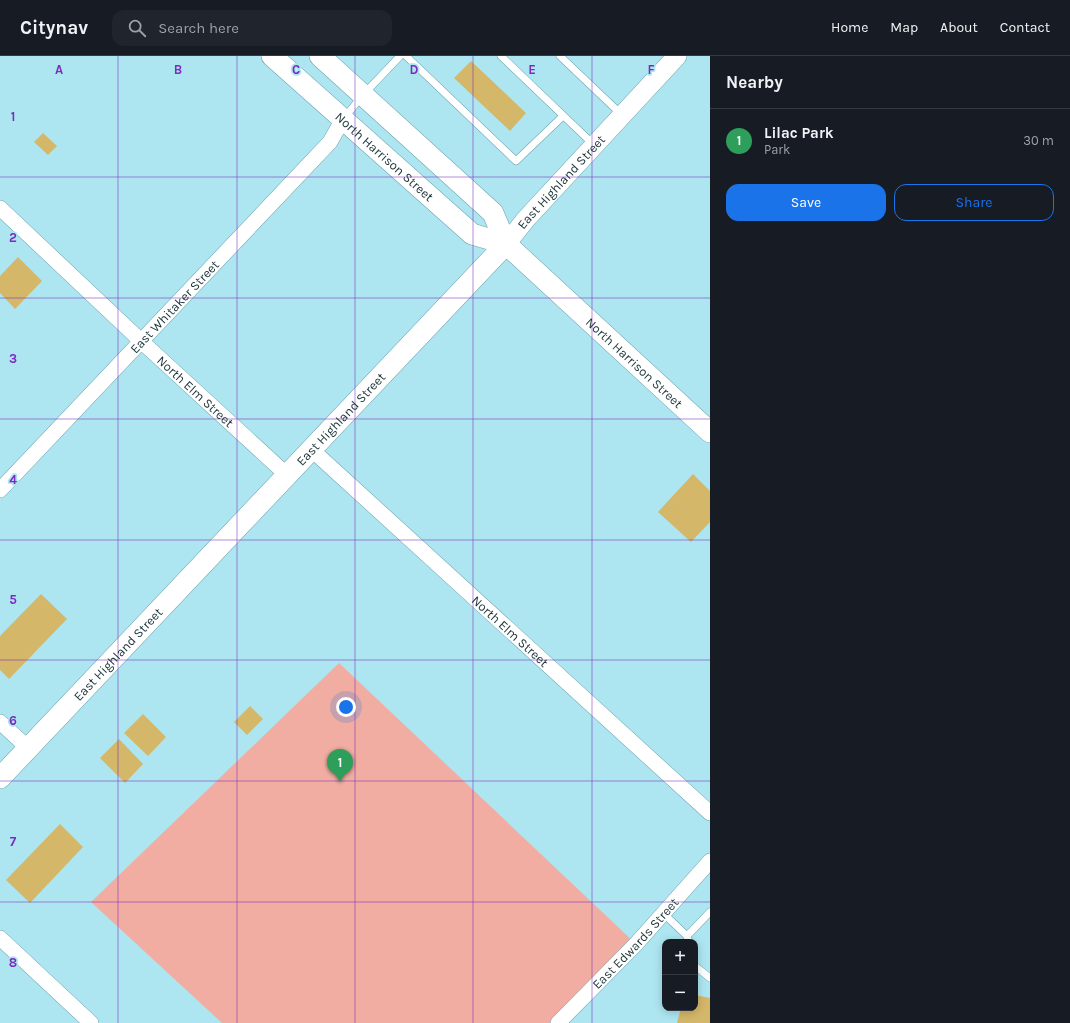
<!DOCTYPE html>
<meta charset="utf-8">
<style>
:root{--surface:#171b24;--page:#20242c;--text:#f1f3f6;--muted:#9ea1a6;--line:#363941;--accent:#1a73e8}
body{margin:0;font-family:Karla,sans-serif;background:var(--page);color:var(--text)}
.controls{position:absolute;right:12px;bottom:12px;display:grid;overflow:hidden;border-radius:8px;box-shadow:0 2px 10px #0003}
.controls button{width:36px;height:36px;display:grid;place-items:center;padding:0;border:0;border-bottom:1px solid var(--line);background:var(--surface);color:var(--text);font:20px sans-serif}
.you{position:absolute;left:346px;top:651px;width:14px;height:14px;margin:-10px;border:3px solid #fff;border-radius:50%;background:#1a73e8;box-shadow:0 0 0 6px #1a73e833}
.badge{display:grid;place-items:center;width:26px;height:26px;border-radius:50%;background:var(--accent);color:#fff;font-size:13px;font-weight:700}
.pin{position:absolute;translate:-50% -33px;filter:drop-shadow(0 1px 2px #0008)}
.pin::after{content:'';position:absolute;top:21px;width:14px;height:12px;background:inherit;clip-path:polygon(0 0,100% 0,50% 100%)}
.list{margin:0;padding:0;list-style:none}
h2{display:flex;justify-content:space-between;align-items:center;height:52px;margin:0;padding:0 16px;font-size:17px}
h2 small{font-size:13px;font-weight:400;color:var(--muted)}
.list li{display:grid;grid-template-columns:26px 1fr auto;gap:12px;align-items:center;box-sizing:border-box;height:64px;padding:0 16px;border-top:1px solid var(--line)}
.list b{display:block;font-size:15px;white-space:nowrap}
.list p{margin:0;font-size:13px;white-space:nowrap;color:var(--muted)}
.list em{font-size:13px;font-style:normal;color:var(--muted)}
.actions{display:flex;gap:8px;padding:12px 16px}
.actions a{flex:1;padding:9px 0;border:1px solid var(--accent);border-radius:12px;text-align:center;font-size:14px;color:var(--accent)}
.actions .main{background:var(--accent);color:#fff}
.icon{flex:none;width:22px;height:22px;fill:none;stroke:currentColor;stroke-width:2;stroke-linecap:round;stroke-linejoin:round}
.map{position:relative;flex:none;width:710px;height:967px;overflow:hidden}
header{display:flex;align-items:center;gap:24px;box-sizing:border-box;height:56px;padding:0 20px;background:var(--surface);border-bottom:1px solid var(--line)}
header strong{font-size:19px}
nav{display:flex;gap:22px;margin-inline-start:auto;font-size:14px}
.search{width:280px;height:36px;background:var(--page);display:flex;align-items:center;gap:10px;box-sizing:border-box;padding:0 14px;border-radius:12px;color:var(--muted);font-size:15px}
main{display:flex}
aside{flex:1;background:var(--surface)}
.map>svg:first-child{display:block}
.green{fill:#f1ada1}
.building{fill:#d4b769}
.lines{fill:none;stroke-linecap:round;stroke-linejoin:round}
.service-casing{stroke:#6ca4ae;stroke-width:8}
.minor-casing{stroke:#6ca4ae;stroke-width:16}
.tertiary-casing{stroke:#6ca4ae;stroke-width:20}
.secondary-casing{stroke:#6ca4ae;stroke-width:22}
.service{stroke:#fff;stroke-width:7}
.minor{stroke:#fff;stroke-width:15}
.tertiary{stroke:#fff;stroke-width:19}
.secondary{stroke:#fff;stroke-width:21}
.grid{fill:none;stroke:#7b2cbf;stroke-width:1;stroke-opacity:0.55}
.labels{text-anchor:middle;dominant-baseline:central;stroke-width:3.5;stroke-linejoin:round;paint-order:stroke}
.street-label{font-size:13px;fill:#1c3438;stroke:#ade6f1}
.grid-label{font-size:13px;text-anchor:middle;font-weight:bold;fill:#7b2cbf;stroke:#ade6f1;stroke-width:3.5;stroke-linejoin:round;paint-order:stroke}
</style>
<header>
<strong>Citynav</strong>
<div class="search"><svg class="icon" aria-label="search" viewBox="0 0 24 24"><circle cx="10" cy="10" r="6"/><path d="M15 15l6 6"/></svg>Search here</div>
<nav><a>Home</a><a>Map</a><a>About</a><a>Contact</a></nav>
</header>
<main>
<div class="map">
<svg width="710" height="967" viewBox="0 0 710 967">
<rect width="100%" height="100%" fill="#ade6f1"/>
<!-- green -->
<path class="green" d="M 339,607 L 636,888 L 561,967 L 222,967 L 91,846 Z"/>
<!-- building -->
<g class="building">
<path d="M 471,5 L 526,57 L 510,75 L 454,22 Z"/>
<path d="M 43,77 L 57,90 L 48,99 L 34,86 Z"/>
<path d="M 18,201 L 42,225 L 15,253 L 0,237 L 0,220 Z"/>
<path d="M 693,418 L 710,435 L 710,466 L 691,486 L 658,456 Z"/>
<path d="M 41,538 L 67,563 L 9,623 L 0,614 L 0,580 Z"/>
<path d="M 250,650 L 263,663 L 247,679 L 234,666 Z"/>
<path d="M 143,658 L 166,681 L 148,700 L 124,677 Z"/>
<path d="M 119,683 L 143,708 L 125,727 L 100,702 Z"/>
<path d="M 60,768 L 83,791 L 30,847 L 6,824 Z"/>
<path d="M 695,939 L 710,942 L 710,967 L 677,967 L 681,952 L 695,952 Z"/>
</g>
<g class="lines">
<!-- service casing -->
<g class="service-casing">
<g id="service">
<path d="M 406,0 L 516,105 L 563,60"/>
<path d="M 501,0 L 593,88"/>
<path d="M 560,0 L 622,59"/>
<path d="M 344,62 L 363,39 L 400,0"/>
<path d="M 663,857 L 687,880 L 689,886"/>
<path d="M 687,880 L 710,856"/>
<path d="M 695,910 L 710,922"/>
</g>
</g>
<!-- minor casing -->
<g class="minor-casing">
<g id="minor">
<path id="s1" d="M 0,152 L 141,285 L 287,419"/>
<path id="s2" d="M 311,393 L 710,757"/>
<path id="s3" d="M 0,434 L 330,86 L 343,63"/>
<path d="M 0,666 L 28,692"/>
<path d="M 0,882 L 91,967"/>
<path id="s4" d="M 558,967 L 636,888 L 710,805"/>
</g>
</g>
<!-- tertiary casing -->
<g class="tertiary-casing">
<g id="tertiary">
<path id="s5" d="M 506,188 L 526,163 L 677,0"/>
</g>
</g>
<!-- secondary casing -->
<g class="secondary-casing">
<g id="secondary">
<path id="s6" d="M 272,0 L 472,178 L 506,188"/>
<path id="s7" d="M 320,0 L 493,157 L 506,188 L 710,376"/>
<path id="s8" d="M 0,722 L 506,188"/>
</g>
</g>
<!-- service -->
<use href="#service" class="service"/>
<!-- minor -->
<use href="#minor" class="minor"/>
<!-- tertiary -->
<use href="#tertiary" class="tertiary"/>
<!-- secondary -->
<use href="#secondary" class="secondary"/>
</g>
<!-- grid -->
<path class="grid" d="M 118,0 L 118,967M 237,0 L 237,967M 355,0 L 355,967M 473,0 L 473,967M 592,0 L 592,967M 0,121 L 710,121M 0,242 L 710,242M 0,363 L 710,363M 0,484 L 710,484M 0,604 L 710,604M 0,725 L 710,725M 0,846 L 710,846"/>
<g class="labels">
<!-- street labels -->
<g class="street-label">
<text stroke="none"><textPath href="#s6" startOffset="151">North Harrison Street</textPath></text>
<text stroke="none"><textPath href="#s5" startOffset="83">East Highland Street</textPath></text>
<text stroke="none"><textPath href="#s3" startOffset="253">East Whitaker Street</textPath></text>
<text stroke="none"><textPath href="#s7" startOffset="442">North Harrison Street</textPath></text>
<text stroke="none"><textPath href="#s1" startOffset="268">North Elm Street</textPath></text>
<text stroke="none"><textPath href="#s8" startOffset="495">East Highland Street</textPath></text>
<text stroke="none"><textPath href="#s2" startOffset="270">North Elm Street</textPath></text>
<text stroke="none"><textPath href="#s8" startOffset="171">East Highland Street</textPath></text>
<text stroke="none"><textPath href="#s4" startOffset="111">East Edwards Street</textPath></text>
</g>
</g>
<g class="grid-label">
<text x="59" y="18">A</text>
<text x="178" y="18">B</text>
<text x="296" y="18">C</text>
<text x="414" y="18">D</text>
<text x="532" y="18">E</text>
<text x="651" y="18">F</text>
<text x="13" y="65">1</text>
<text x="13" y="186">2</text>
<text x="13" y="307">3</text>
<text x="13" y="428">4</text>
<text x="13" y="548">5</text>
<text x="13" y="669">6</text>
<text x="13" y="790">7</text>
<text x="13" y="911">8</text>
</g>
</svg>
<div class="controls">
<button>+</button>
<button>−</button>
</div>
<div class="you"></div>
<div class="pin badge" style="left:340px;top:726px;background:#2e9e5b">1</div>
</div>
<aside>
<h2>Nearby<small></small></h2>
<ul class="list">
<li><span class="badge" style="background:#2e9e5b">1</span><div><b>Lilac Park</b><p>Park</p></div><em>30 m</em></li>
</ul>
<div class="actions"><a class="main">Save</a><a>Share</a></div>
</aside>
</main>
